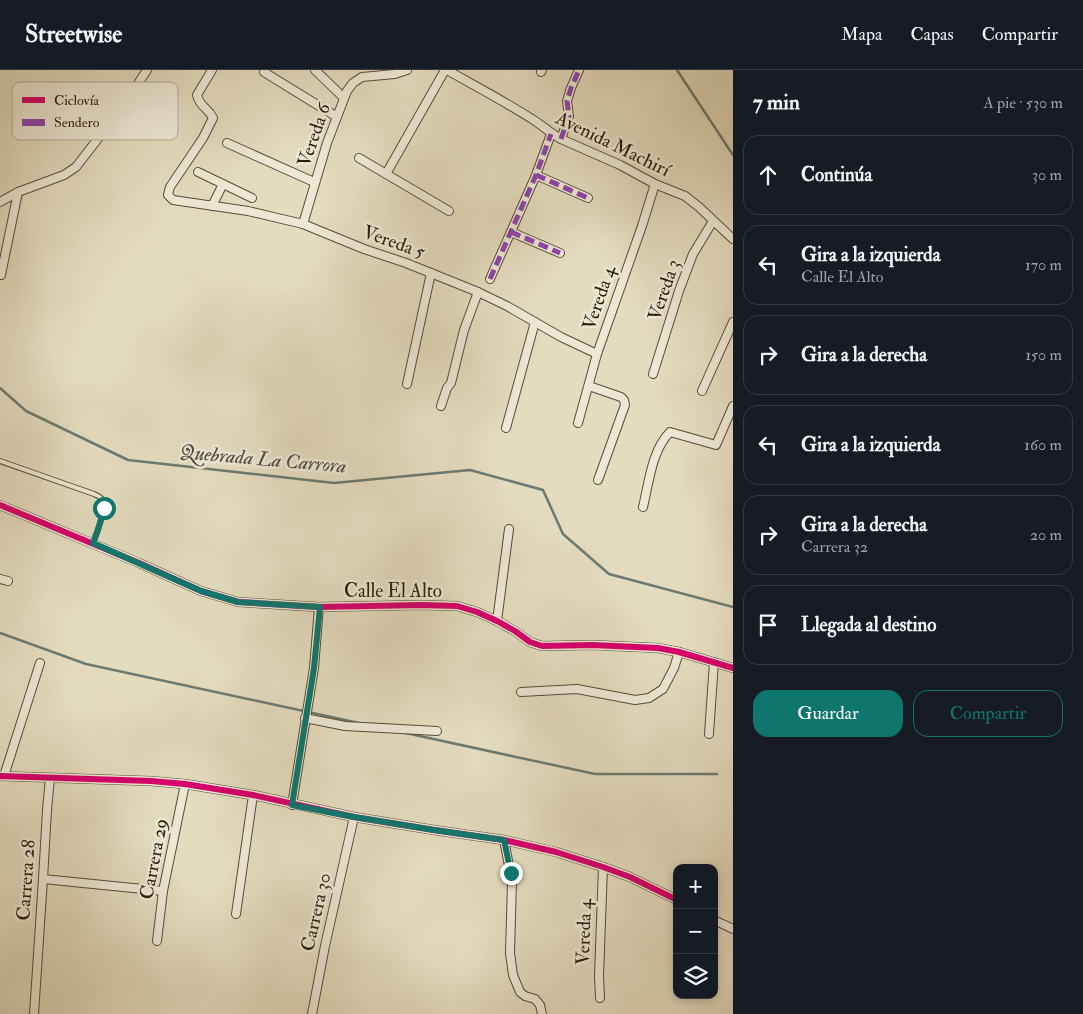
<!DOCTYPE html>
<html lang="es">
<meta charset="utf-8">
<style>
:root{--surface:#171b24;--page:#242831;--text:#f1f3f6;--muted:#9ea1a6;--line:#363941;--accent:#0f766e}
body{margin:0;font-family:"IM FELL Double Pica",serif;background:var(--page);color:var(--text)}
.controls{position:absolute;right:15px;bottom:15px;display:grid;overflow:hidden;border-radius:10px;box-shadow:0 2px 8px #0003}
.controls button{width:45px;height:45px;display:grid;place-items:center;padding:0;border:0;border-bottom:1px solid var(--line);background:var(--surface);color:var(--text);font:25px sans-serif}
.stop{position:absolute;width:15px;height:15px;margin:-11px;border:4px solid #0f766e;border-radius:50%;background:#fff}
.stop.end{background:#0f766e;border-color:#fff;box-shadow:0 1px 5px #0008}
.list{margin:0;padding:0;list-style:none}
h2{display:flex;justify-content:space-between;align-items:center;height:65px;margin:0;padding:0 20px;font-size:21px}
h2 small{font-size:16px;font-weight:400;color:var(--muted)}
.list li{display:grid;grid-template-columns:32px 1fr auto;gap:15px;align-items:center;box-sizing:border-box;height:80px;margin:0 10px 10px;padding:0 10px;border:1px solid var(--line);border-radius:15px}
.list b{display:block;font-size:19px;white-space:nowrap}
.list p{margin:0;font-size:16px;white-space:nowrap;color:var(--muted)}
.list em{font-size:16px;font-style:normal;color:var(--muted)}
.actions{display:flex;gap:10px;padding:15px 20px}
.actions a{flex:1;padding:11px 0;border:1px solid var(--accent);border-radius:15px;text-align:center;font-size:18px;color:var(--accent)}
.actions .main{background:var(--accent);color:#fff}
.icon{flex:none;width:28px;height:28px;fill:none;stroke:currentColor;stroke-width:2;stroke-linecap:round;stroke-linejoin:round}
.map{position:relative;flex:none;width:733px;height:944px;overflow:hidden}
header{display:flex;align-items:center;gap:30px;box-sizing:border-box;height:70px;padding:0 25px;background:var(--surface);border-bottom:1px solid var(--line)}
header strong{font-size:24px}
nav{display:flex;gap:28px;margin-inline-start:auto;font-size:18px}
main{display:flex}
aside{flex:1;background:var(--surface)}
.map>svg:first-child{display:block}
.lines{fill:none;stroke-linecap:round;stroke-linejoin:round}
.stream{stroke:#6b7b71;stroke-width:2.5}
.lane-casing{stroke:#584c36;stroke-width:6}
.street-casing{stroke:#584c36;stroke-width:10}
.lane{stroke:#ede8d5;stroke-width:4}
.street{stroke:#ede8d5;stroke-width:8}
.quiet{stroke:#8e44ad;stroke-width:5;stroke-dasharray:10 5;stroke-linecap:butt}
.cycleway-casing{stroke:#ede8d5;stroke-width:9}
.cycleway{stroke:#d6006c;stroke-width:6}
.route{stroke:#0f766e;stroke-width:6}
.labels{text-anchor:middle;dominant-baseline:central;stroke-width:5;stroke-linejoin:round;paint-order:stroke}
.street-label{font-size:19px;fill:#2a1c09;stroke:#ede8d5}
.water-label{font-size:20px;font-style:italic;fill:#4a4b3d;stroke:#ede8d5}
.key{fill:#ede8d5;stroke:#b2ab98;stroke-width:1}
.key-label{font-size:14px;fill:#2a1c09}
</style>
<header>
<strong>Streetwise</strong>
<nav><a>Mapa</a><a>Capas</a><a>Compartir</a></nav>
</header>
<main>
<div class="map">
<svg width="733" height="944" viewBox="0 0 733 944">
<rect width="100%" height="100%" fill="#e4dcbf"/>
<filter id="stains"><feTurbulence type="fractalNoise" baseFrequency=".004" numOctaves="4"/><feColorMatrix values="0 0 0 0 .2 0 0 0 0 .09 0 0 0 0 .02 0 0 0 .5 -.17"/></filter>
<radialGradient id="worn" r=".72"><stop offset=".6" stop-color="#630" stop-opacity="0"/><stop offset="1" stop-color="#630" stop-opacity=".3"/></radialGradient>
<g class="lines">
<!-- stream -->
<g class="stream">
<path d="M 677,0 L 733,85"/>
<path d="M 0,318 L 26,341 L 128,390 L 334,413 L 470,400 L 543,420 L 563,464 L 609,504 L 733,537"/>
<path d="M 0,563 L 86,594 L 359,653"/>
<path d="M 401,662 L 595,704 L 717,704"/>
</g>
<!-- lane casing -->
<g class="lane-casing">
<path id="lane" d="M 0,391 L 94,424 C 98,426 102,427 104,432 C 106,440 96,465 93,473"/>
</g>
<!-- street casing -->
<g class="street-casing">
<g id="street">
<path d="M 212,0 L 197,25 C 200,38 208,37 213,48 L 203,68 L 170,117 L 168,125 L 173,130 L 248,141 L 303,154 L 364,179 L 406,193 L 478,222 L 507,236 L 561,267 L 597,284"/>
<path d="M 315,0 L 344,28"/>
<path d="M 447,0 C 475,16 504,31 532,49 C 542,55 550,63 561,69 L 620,95 L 655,114 L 685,126 L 699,137 L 733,169"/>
<path d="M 264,2 L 337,47"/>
<path d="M 541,2 L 542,0"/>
<path d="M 561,69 L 569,46 L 567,31 L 571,18 L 579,0"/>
<path d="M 227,73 L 314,112"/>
<path d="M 359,88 L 449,141"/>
<path d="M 198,102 L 252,128"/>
<path d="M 386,104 L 445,0"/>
<path d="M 536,105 L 588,128"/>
<path d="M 0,132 L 18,122 L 64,105 L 76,97 L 124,35 L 147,0"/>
<path d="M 212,136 L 223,114"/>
<path d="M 303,154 L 327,73 L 347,21 L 353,13 L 362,7 L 395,4 L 407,0"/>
<path d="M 511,162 L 560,183"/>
<path d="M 1,205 L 18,122"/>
<path d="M 490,209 L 536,105 L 551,64"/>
<path d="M 653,304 L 679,221 L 693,184 L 713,151"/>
<path d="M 407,314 L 431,203"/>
<path d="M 589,316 L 621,327 L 624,330 L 625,335 L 598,410"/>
<path d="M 702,321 L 733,252"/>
<path d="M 441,336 L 447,318 L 451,313 L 464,260 L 478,222"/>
<path d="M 578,353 L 597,284 L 642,156 L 655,114"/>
<path d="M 506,358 L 535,252"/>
<path d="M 0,435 L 139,493 L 201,521 L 238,532 L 319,537 L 421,535 L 457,536 L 477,542 L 497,551 L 515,561 L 530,572 L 542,576 L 592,575 L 658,578 L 679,582 L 733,598"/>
<path d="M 643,437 C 649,412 652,380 670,362 L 716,375 L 733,336"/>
<path d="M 0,509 L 8,511"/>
<path d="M 497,551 L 509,459"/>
<path d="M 521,622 L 577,619 L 635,630 L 649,628 L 663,619 L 674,598 L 679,582"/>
<path d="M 305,648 L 345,656 L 437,661"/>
<path d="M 709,664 L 714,592"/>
<path d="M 0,706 L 151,711 L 185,714 L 253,725 L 354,747 L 434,760 L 504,770 L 556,782 L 603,797 L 630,807 L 677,830"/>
<path d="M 4,706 L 40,593"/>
<path d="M 292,735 L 314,598 L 319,537"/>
<path d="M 504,770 L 512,811 L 510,883 L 513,905 L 520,922 L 525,926 L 535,929 L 540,935 L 542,944"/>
<path d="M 43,809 L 163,821"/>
<path d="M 236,844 L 253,725"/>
<path d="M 714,850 L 733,859"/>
<path d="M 157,871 L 163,821 L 185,714"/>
<path d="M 600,928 L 599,906 L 603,797"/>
<path d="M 34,944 L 43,809 L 47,740 L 50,708"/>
<path d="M 312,944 L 325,876 L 354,747"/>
</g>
</g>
<!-- lane -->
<use href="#lane" class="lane"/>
<!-- street -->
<use href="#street" class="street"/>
<!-- quiet -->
<g class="quiet">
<path d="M 561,69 L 569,46 L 567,31 L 571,18 L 579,0"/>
<path d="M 536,105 L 588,128"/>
<path d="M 511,162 L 560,183"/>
<path d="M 490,209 L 536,105 L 551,64"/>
</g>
<!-- cycleway casing -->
<g class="cycleway-casing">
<g id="cycleway">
<path d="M 0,435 L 139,493 L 201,521 L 238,532 L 319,537 L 421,535 L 457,536 L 477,542 L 497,551 L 515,561 L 530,572 L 542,576 L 592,575 L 658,578 L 679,582 L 733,598"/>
<path d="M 0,706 L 151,711 L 185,714 L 253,725 L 354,747 L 434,760 L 504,770 L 556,782 L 603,797 L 630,807 L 677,830"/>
</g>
</g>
<!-- cycleway -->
<use href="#cycleway" class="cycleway"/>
</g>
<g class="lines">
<!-- route -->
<path class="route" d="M 104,438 L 98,460 L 93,473 L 201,521 L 238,532 L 320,537 L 314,598 L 292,735 L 354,747 L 434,760 L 504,770 L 511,803"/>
</g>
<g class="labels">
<!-- street labels -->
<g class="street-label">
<text transform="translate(314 65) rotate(-71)">Vereda 6</text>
<text transform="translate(613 74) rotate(26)">Avenida Machirí</text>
<text transform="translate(394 172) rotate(20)">Vereda 5</text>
<text transform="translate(664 220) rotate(-71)">Vereda 3</text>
<text transform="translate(599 228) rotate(-71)">Vereda 4</text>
<text x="393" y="521">Calle El Alto</text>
<text transform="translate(154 789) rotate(-79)">Carrera 29</text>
<text transform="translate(26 810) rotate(-86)">Carrera 28</text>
<text transform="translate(316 842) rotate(-77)">Carrera 30</text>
<text transform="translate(584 862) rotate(-88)">Vereda 4</text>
</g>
<!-- water labels -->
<g class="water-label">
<text transform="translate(263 389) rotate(5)">Quebrada La Carrora</text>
</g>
</g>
<!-- legend -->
<rect x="12" y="12" width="166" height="58" rx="8" class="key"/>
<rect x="22" y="27" width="23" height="6" fill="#d6006c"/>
<rect x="22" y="49" width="23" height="7" fill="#8e44ad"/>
<g class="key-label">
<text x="54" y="35">Ciclovía</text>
<text x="54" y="57">Sendero</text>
</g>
<rect width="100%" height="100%" filter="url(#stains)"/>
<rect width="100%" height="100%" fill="url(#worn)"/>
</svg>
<div class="controls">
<button>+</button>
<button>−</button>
<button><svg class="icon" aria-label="layers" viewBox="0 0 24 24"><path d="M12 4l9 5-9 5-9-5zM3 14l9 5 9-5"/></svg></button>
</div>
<div class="stop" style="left:104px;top:438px"></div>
<div class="stop end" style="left:511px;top:803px"></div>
</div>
<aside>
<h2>7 min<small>A pie · 530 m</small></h2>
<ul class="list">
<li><svg class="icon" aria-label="ahead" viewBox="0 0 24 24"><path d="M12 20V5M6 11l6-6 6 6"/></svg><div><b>Continúa</b></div><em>30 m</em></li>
<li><svg class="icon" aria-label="left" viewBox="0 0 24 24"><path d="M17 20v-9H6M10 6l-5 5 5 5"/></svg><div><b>Gira a la izquierda</b><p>Calle El Alto</p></div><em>170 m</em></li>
<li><svg class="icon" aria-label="right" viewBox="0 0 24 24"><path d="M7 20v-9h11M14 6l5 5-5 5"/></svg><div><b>Gira a la derecha</b></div><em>150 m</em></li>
<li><svg class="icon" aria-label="left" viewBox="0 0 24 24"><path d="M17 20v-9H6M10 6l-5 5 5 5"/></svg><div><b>Gira a la izquierda</b></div><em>160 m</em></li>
<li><svg class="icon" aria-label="right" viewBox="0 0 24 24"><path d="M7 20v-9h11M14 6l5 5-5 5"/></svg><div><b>Gira a la derecha</b><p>Carrera 32</p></div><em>20 m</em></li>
<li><svg class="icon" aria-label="arrive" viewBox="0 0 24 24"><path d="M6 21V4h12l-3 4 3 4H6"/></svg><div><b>Llegada al destino</b></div></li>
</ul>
<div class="actions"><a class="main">Guardar</a><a>Compartir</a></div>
</aside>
</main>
